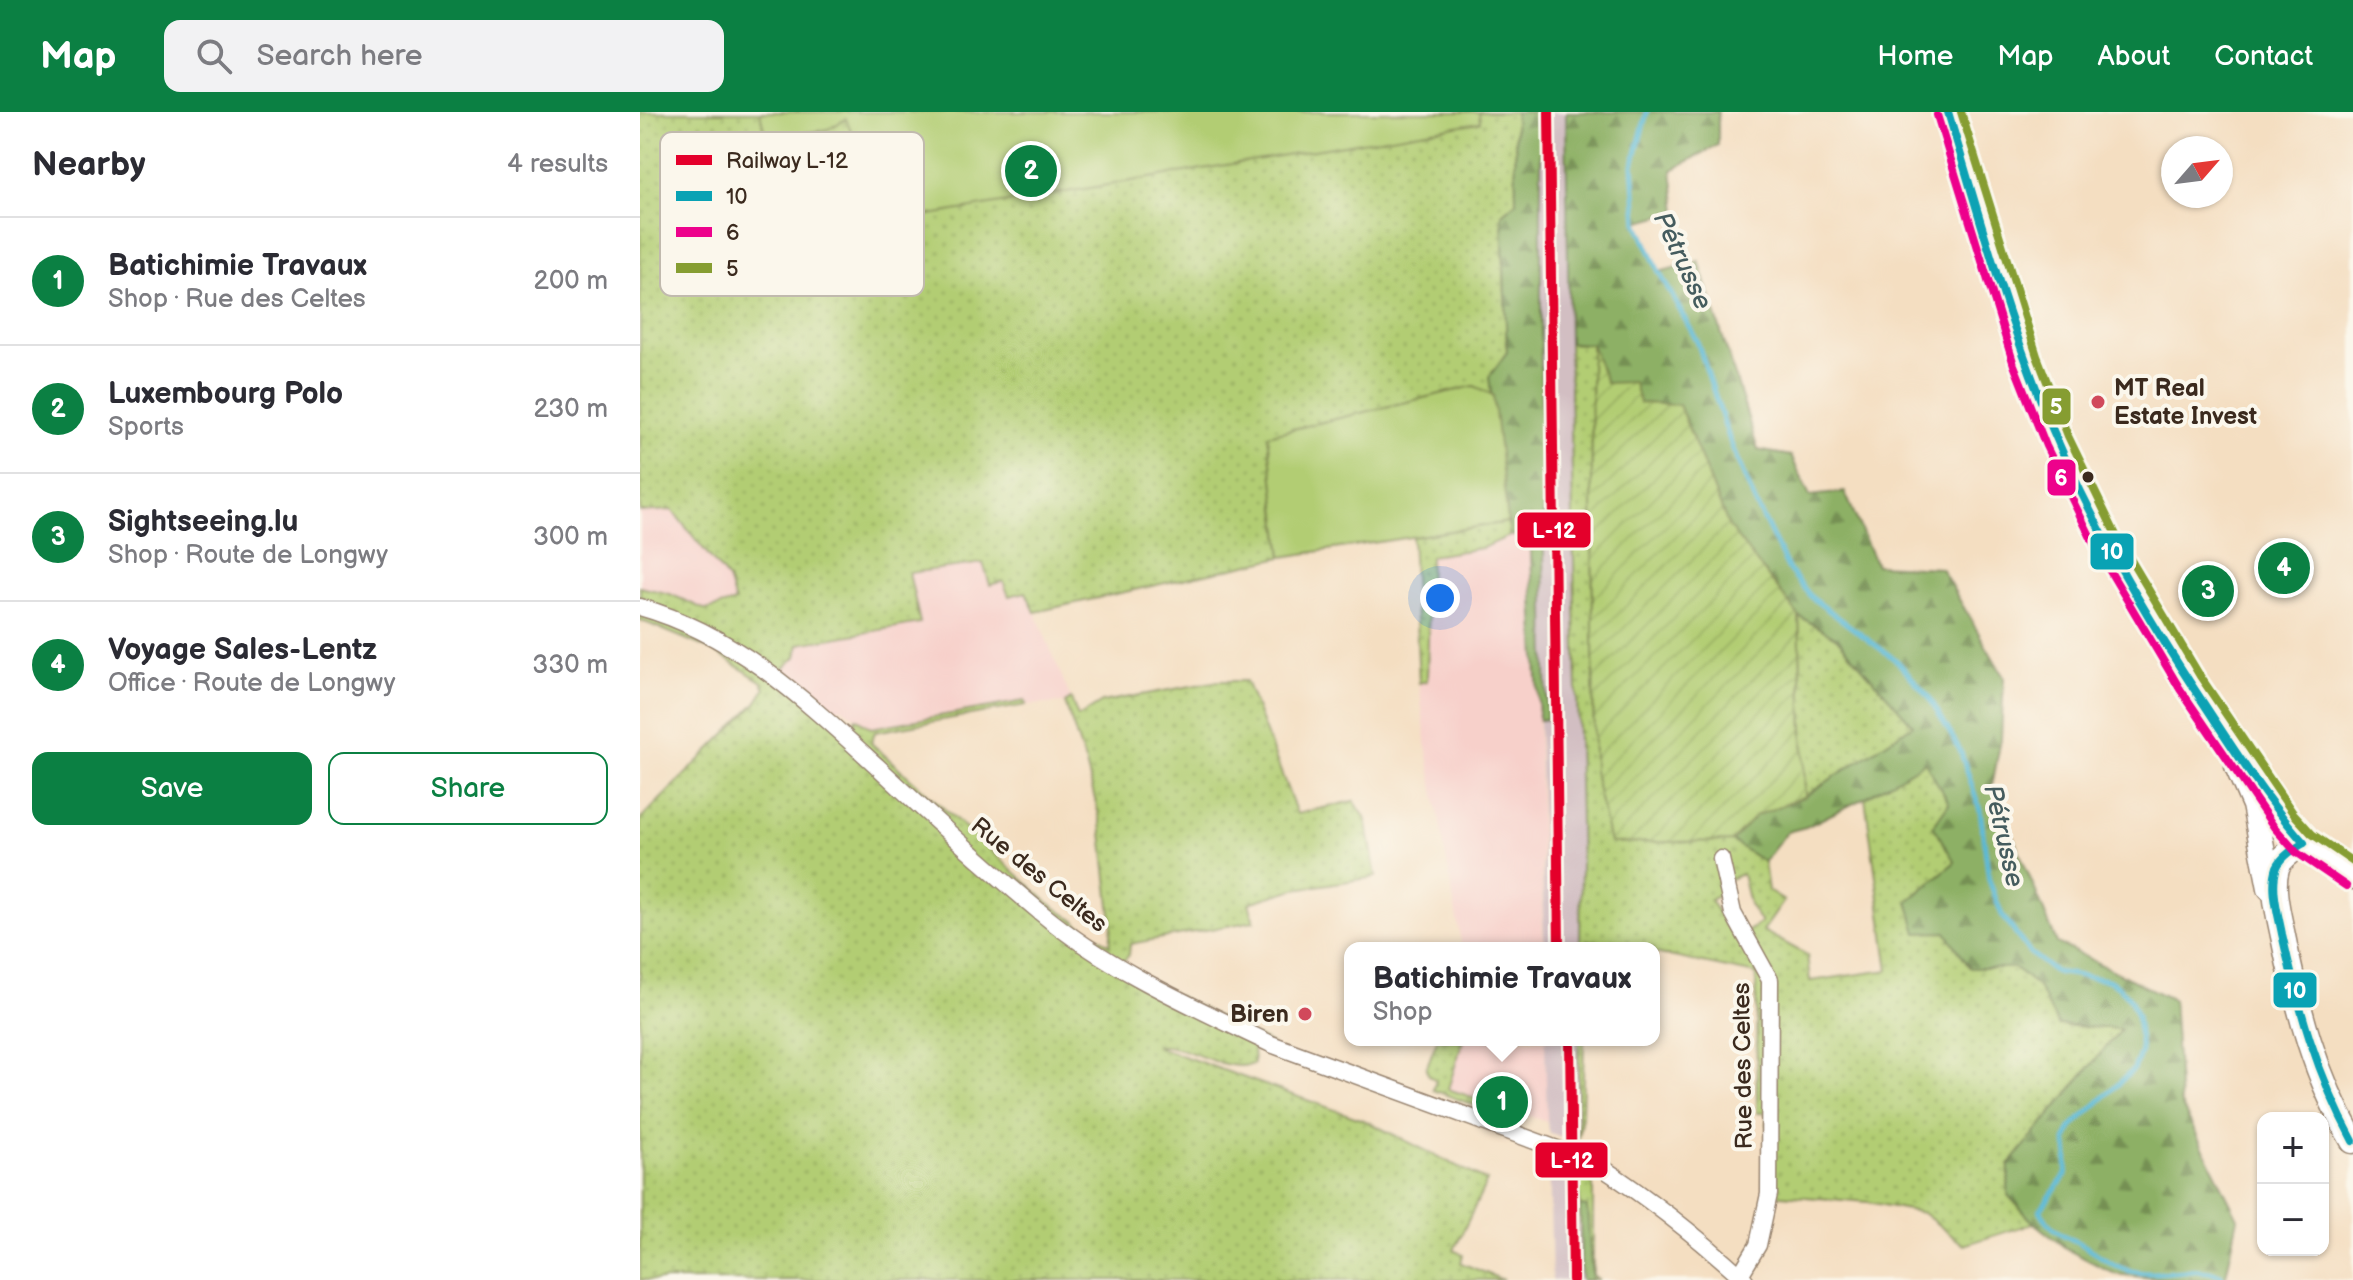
<!DOCTYPE html>
<meta charset="utf-8">
<style>
:root{--surface:#fff;--page:#f2f2f3;--text:#2b2b33;--muted:#7c7c81;--line:#e1e1e2;--accent:#0b8043}
body{margin:0;font-family:"Balsamiq Sans",sans-serif;background:var(--page);color:var(--text)}
.controls{position:absolute;right:24px;bottom:24px;display:grid;overflow:hidden;border-radius:16px;box-shadow:0 2px 6px #0004}
.controls button{width:72px;height:72px;display:grid;place-items:center;padding:0;border:0;border-bottom:2px solid var(--line);background:var(--surface);color:var(--text);font:40px sans-serif}
.compass{position:absolute;left:1521px;top:24px;width:72px;height:72px;border-radius:50%;background:var(--surface);box-shadow:0 2px 6px #0004;rotate:62deg}
.you{position:absolute;left:800px;top:486px;width:28px;height:28px;margin:-20px;border:6px solid #fff;border-radius:50%;background:#1a73e8;box-shadow:0 0 0 12px #1a73e833}
.badge{display:grid;place-items:center;width:52px;height:52px;border-radius:50%;background:var(--accent);color:#fff;font-size:26px;font-weight:700}
.pin{position:absolute;translate:-50% -50%;border:4px solid #fff;box-shadow:0 2px 8px #0006}
.popup{position:absolute;left:704px;top:830px;width:316px;height:104px;box-sizing:border-box;display:grid;place-content:center;border-radius:16px;background:var(--surface);filter:drop-shadow(0 2px 6px #0005);font-size:26px;white-space:nowrap;color:var(--muted)}
.popup b{font-size:30px;color:var(--text)}
.popup::after{content:'';position:absolute;left:50%;top:100%;margin-left:-16px;border:16px solid transparent;border-top-color:var(--surface)}
.list{margin:0;padding:0;list-style:none}
h2{display:flex;justify-content:space-between;align-items:center;height:104px;margin:0;padding:0 32px;font-size:34px}
h2 small{font-size:26px;font-weight:400;color:var(--muted)}
.list li{display:grid;grid-template-columns:52px 1fr auto;gap:24px;align-items:center;box-sizing:border-box;height:128px;padding:0 32px;border-top:2px solid var(--line)}
.list b{display:block;font-size:30px;white-space:nowrap}
.list p{margin:0;font-size:26px;white-space:nowrap;color:var(--muted)}
.list em{font-size:26px;font-style:normal;color:var(--muted)}
.actions{display:flex;gap:16px;padding:24px 32px}
.actions a{flex:1;padding:18px 0;border:2px solid var(--accent);border-radius:16px;text-align:center;font-size:28px;color:var(--accent)}
.actions .main{background:var(--accent);color:#fff}
.icon{flex:none;width:44px;height:44px;fill:none;stroke:currentColor;stroke-width:2;stroke-linecap:round;stroke-linejoin:round}
.map{position:relative;flex:none;width:1713px;height:1168px;overflow:hidden}
header{display:flex;align-items:center;gap:48px;box-sizing:border-box;height:112px;padding:0 40px;background:var(--accent);color:#fff}
header strong{font-size:38px}
nav{display:flex;gap:44px;margin-inline-start:auto;font-size:28px}
.search{width:560px;height:72px;background:var(--page);display:flex;align-items:center;gap:20px;box-sizing:border-box;padding:0 28px;border-radius:16px;color:var(--muted);font-size:30px}
main{display:flex}
aside{flex:1;background:var(--surface)}
.map>svg:first-child{display:block}
.built{fill:#f7d0ca}
.industrial{fill:#d2bec2}
.grass{fill:url(#grass-dots);stroke:#767c48;stroke-width:2;fill-rule:evenodd}
.forest{fill:url(#forest-firs);stroke:#646d42;stroke-width:2}
.park{fill:#b2cd73;stroke:#767c48;stroke-width:2}
.garden{fill:url(#garden-furrows);stroke:#767c48;stroke-width:2}
.lines{fill:none;stroke-linecap:round;stroke-linejoin:round}
.stream{stroke:#57b8d6;stroke-width:5}
.minor-casing{stroke:#988470;stroke-width:19}
.secondary-casing{stroke:#988470;stroke-width:27}
.primary-casing{stroke:#988470;stroke-width:29}
.minor{stroke:#fff;stroke-width:16}
.secondary{stroke:#fff;stroke-width:24}
.primary{stroke:#fff;stroke-width:26}
.bus-1-casing{stroke:#fbf7ec;stroke-width:14}
.bus-2-casing{stroke:#fbf7ec;stroke-width:14}
.bus-3-casing{stroke:#fbf7ec;stroke-width:14}
.bus-1{stroke:#09a2b4;stroke-width:8}
.bus-2{stroke:#ed028c;stroke-width:8}
.bus-3{stroke:#869d31;stroke-width:8}
.rail-1-casing{stroke:#fbf7ec;stroke-width:16}
.rail-1{stroke:#e4002b;stroke-width:10}
.poi-dot{fill:#d1495b;stroke:#fbf7ec;stroke-width:3}
.bus-dot{fill:#3b2a1e;stroke:#fbf7ec;stroke-width:3}
.labels{text-anchor:middle;dominant-baseline:central;stroke-width:8;stroke-linejoin:round;paint-order:stroke}
.poi-label{font-size:24px;font-weight:bold;fill:#3b2a1e;stroke:#fbf7ec;text-anchor:start}
.street-label{font-size:24px;fill:#3b2a1e;stroke:#fbf7ec}
.water-label{font-size:26px;font-style:italic;fill:#455c5e;stroke:#fbf7ec}
.key{fill:#fbf7ec;stroke:#c1baae;stroke-width:2}
.key-label{font-size:22px;fill:#3b2a1e}
.line-badge{stroke:#fbf7ec;stroke-width:3}
.badge-label{font-size:22px;text-anchor:middle;font-weight:bold;fill:#fff}
</style>
<header>
<strong>Map</strong>
<div class="search"><svg class="icon" aria-label="search" viewBox="0 0 24 24"><circle cx="10" cy="10" r="6"/><path d="M15 15l6 6"/></svg>Search here</div>
<nav><a>Home</a><a>Map</a><a>About</a><a>Contact</a></nav>
</header>
<main>
<aside>
<h2>Nearby<small>4 results</small></h2>
<ul class="list">
<li><span class="badge">1</span><div><b>Batichimie Travaux</b><p>Shop · Rue des Celtes</p></div><em>200 m</em></li>
<li><span class="badge">2</span><div><b>Luxembourg Polo</b><p>Sports</p></div><em>230 m</em></li>
<li><span class="badge">3</span><div><b>Sightseeing.lu</b><p>Shop · Route de Longwy</p></div><em>300 m</em></li>
<li><span class="badge">4</span><div><b>Voyage Sales-Lentz</b><p>Office · Route de Longwy</p></div><em>330 m</em></li>
</ul>
<div class="actions"><a class="main">Save</a><a>Share</a></div>
</aside>
<div class="map">
<svg width="1713" height="1168" viewBox="0 0 1713 1168">
<defs>
<pattern id="grass-dots" width="8" height="8" patternUnits="userSpaceOnUse" patternTransform="scale(2)"><rect width="8" height="8" fill="#b2cd73"/><path d="M2 2h.1M6 6h.1" fill="none" stroke="#9ab063" stroke-width="1.8" stroke-linecap="round"/></pattern>
<pattern id="forest-firs" width="22" height="20" patternUnits="userSpaceOnUse" patternTransform="scale(2)"><rect width="22" height="20" fill="#8db065"/><path d="M5 1l3.5 6h-7zM16 11l3.5 6h-7z" fill="#748f53"/></pattern>
<pattern id="garden-furrows" width="10" height="10" patternUnits="userSpaceOnUse" patternTransform="scale(2)"><rect width="10" height="10" fill="#b2cd73"/><path d="M-1 1l2-2M0 10L10 0M9 11l2-2" fill="none" stroke="#9ab063"/></pattern>
</defs>
<rect width="100%" height="100%" fill="#fbf7ec"/>
<filter id="ink" filterUnits="userSpaceOnUse"><feTurbulence type="fractalNoise" baseFrequency=".0125" numOctaves="2"/><feDisplacementMap in="SourceGraphic" scale="16" xChannelSelector="R" yChannelSelector="G"/><feConvolveMatrix kernelMatrix="1 2 1 2 8 2 1 2 1" color-interpolation-filters="sRGB"/></filter>
<filter id="wash" filterUnits="userSpaceOnUse"><feTurbulence type="fractalNoise" baseFrequency=".006" numOctaves="4" result="noise"/><feDisplacementMap in="SourceGraphic" scale="32" xChannelSelector="R" yChannelSelector="G"/><feGaussianBlur stdDeviation="1.8" result="paint"/><feColorMatrix in="noise" values="0 0 0 0 0 0 0 0 0 0 0 0 0 0 0 0 0 1.4 0 .05"/><feComposite in="paint" operator="in"/></filter>
<g filter="url(#wash)">
<rect width="100%" height="100%" fill="#f4dec1"/>
<!-- built -->
<g class="built">
<path d="M 31,398 L 88,467 L 95,491 L 67,498 L 30,482 L 0,475 L 0,400 Z"/>
<path d="M 890,422 L 898,601 L 903,836 L 822,836 L 787,638 L 779,571 L 787,568 L 790,444 L 842,436 L 870,424 Z"/>
<path d="M 343,450 L 363,468 L 387,480 L 431,587 L 425,591 L 386,593 L 384,589 L 231,616 L 202,596 L 192,598 L 142,557 L 156,545 L 159,532 L 279,511 L 268,461 Z"/>
<path d="M 823,928 L 905,928 L 907,1010 L 808,977 Z"/>
</g>
<!-- industrial -->
<g class="industrial">
<path d="M 901,0 L 926,0 L 929,231 L 941,755 L 940,836 L 904,836 L 899,608 L 907,606 L 901,275 Z"/>
<path d="M 905,928 L 939,928 L 937,1030 L 910,1021 L 907,1010 Z"/>
<path d="M 909,1045 L 936,1059 L 941,1168 L 912,1168 Z"/>
</g>
<!-- grass -->
<g class="grass">
<path d="M 0,0 L 120,0 L 126,28 L 188,17 L 206,7 C 210,15 212,25 217,32 C 228,49 235,38 231,66 L 762,22 L 839,10 L 839,0 L 875,0 L 876,90 L 862,102 L 867,240 L 849,265 L 853,283 L 834,274 L 628,323 L 642,445 L 395,500 L 386,480 L 369,484 L 363,469 L 350,473 L 343,451 L 269,461 L 280,511 L 159,532 L 156,545 L 143,557 L 192,598 L 181,601 L 214,632 L 218,620 L 212,614 L 216,606 L 231,616 L 385,589 L 386,593 L 235,620 L 231,631 L 410,792 L 470,833 L 472,812 L 461,711 L 446,652 L 425,591 L 431,587 L 438,605 L 462,590 L 579,569 L 606,569 L 657,702 L 714,689 L 726,707 L 736,765 L 655,777 L 609,791 L 614,809 L 490,832 L 489,843 L 479,854 L 631,932 L 613,937 L 614,952 C 581,962 548,931 515,934 L 726,1009 L 847,1069 L 814,1138 L 823,1143 L 821,1151 L 863,1168 L 0,1168 L 0,708 L 116,591 L 125,577 L 122,570 L 72,538 L 0,508 L 0,475 L 30,482 L 66,498 L 95,490 L 88,467 L 32,398 L 0,400 Z"/>
<path d="M 929,231 L 951,232 L 954,659 L 970,730 L 1092,729 L 1124,750 L 1128,779 L 1144,789 L 1123,819 L 1167,843 L 1170,869 L 1249,858 L 1225,686 L 1285,649 L 1309,691 L 1315,750 L 1268,789 L 1306,820 L 1330,856 L 1375,856 L 1399,875 L 1418,913 L 1481,917 L 1369,1053 L 1368,1083 L 1394,1111 L 1324,1133 L 1283,1101 L 1228,1090 L 1129,1082 L 1127,1001 L 1117,1001 L 1116,862 L 1014,841 L 1014,836 L 987,836 L 947,828 L 946,836 L 940,836 L 941,755 ZM 1102,762 L 1109,792 L 1121,811 L 1095,827 L 1070,788 L 1081,782 L 1078,772 Z"/>
<path d="M 868,410 L 870,424 L 842,436 L 790,444 L 787,569 L 779,571 L 772,425 Z"/>
<path d="M 1159,504 L 1197,526 L 1274,613 L 1165,684 Z"/>
<path d="M 797,928 L 823,928 L 808,977 L 871,998 L 866,1005 L 793,978 L 796,968 L 789,964 L 786,957 Z"/>
<path d="M 939,928 L 944,928 L 942,1004 L 937,1030 Z"/>
<path d="M 936,1059 L 953,1073 L 953,1163 L 959,1168 L 950,1166 L 947,1096 L 940,1094 Z"/>
</g>
<!-- forest -->
<g class="forest">
<path d="M 875,0 L 901,0 L 901,275 L 907,607 L 899,608 L 890,423 L 870,424 L 849,265 L 867,240 L 862,102 L 876,90 Z"/>
<path d="M 926,0 L 1078,0 L 1078,33 L 1032,58 L 1037,99 L 997,110 L 1019,160 L 1059,149 L 1118,338 L 1151,344 L 1170,384 L 1205,380 L 1236,453 L 1301,456 L 1364,565 L 1361,627 L 1352,674 L 1417,831 L 1533,888 L 1540,990 L 1598,1106 L 1585,1168 L 1532,1168 L 1475,1162 L 1428,1138 L 1394,1111 L 1368,1083 L 1369,1053 L 1481,917 L 1418,913 L 1398,875 L 1375,856 L 1330,856 L 1306,820 L 1277,821 L 1268,789 L 1315,750 L 1293,714 L 1309,691 L 1285,650 L 1224,686 L 1166,715 L 1147,720 L 1124,750 L 1092,729 L 1114,704 L 1165,684 L 1273,613 L 1197,526 L 1159,504 L 1089,415 L 1039,294 L 1000,291 L 966,271 L 951,232 L 929,231 Z"/>
<path d="M 940,1094 L 947,1095 L 952,1168 L 941,1168 Z"/>
</g>
<!-- park -->
<g class="park">
<path d="M 120,0 L 839,0 L 840,10 L 249,110 L 231,66 L 233,51 L 228,41 L 218,35 L 206,7 L 188,17 L 126,28 Z"/>
<path d="M 834,274 L 853,283 L 868,410 L 642,445 L 628,323 Z"/>
</g>
<!-- garden -->
<path class="garden" d="M 951,232 L 966,271 L 993,270 L 1000,291 L 1039,293 L 1089,415 L 1159,504 L 1165,684 L 1115,704 L 1092,729 L 970,731 L 954,660 Z"/>
<g class="lines">
<!-- stream -->
<path class="stream" d="M 1007,0 L 993,53 L 997,110 L 1019,160 L 1057,229 L 1091,332 L 1115,390 L 1149,458 L 1172,486 L 1257,549 L 1289,585 L 1320,638 L 1340,698 L 1349,768 L 1362,803 L 1389,840 L 1415,860 L 1468,868 L 1478,874 L 1490,887 L 1497,904 L 1501,939 L 1494,957 L 1431,1016 L 1426,1029 L 1428,1044 L 1426,1063 L 1400,1098 C 1412,1120 1422,1122 1443,1133 C 1457,1141 1471,1154 1487,1158 C 1517,1167 1550,1152 1581,1163 L 1582,1168"/>
</g>
</g>
<g filter="url(#ink)">
<g class="lines">
<!-- minor casing -->
<g class="minor-casing">
<g id="minor">
<path d="M 0,495 C 96,522 166,589 238,655 C 291,705 345,754 400,800 C 468,857 552,894 631,932 L 955,1051 C 1009,1086 1058,1125 1105,1168"/>
<path d="M 1081,747 L 1093,801 L 1130,868 L 1129,1082 L 1118,1133 L 1100,1163"/>
</g>
</g>
<!-- secondary casing -->
<g class="secondary-casing">
<g id="secondary">
<path d="M 1597,654 L 1614,693 L 1630,776"/>
<path d="M 1664,731 C 1654,738 1641,744 1637,756 C 1631,776 1639,804 1643,824 C 1657,895 1675,965 1713,1029"/>
</g>
</g>
<!-- primary casing -->
<g class="primary-casing">
<path id="primary" d="M 1308,0 C 1342,110 1371,223 1417,329 C 1476,466 1558,587 1644,708 L 1664,731 L 1713,764"/>
</g>
<!-- minor -->
<use href="#minor" class="minor"/>
<!-- secondary -->
<use href="#secondary" class="secondary"/>
<!-- primary -->
<use href="#primary" class="primary"/>
<!-- bus-1 casing -->
<g class="bus-1-casing">
<g id="bus-1">
<path d="M 1308,0 C 1337,97 1364,195 1401,289 C 1444,399 1503,500 1568,598 C 1598,644 1628,690 1664,731"/>
<path d="M 1664,731 C 1654,737 1642,744 1637,755 C 1630,775 1638,801 1642,822 C 1658,895 1677,963 1713,1029"/>
</g>
</g>
<!-- bus-2 casing -->
<g class="bus-2-casing">
<path id="bus-2" d="M 1297,3 L 1374,253 L 1406,334 L 1455,434 L 1540,577 L 1634,715 L 1656,740 L 1706,774"/>
</g>
<!-- bus-3 casing -->
<g class="bus-3-casing">
<path id="bus-3" d="M 1321,0 L 1397,244 L 1428,324 L 1476,423 L 1560,564 L 1653,701 L 1672,722 L 1713,750"/>
</g>
<!-- bus-1 -->
<use href="#bus-1" class="bus-1"/>
<!-- bus-2 -->
<use href="#bus-2" class="bus-2"/>
<!-- bus-3 -->
<use href="#bus-3" class="bus-3"/>
<!-- rail-1 casing -->
<g class="rail-1-casing">
<g id="rail-1">
<path d="M 909,0 L 919,836"/>
<path d="M 930,928 L 933,1168"/>
</g>
</g>
<!-- rail-1 -->
<use href="#rail-1" class="rail-1"/>
</g>
</g>
<!-- markers -->
<g class="poi-dot">
<circle cx="1458" cy="290" r="8"/>
<circle cx="665" cy="902" r="8"/>
</g>
<circle class="bus-dot" cx="1448" cy="365" r="7"/>
<g class="labels">
<!-- poi labels -->
<g class="poi-label">
<text x="1474" y="276">MT Real<tspan x="1474" dy="28">Estate Invest</tspan></text>
<text x="649" y="902" text-anchor="end">Biren</text>
</g>
<!-- street labels -->
<g class="street-label">
<text transform="translate(399 763) rotate(39)">Rue des Celtes</text>
<text transform="translate(1103 954) rotate(-91)">Rue des Celtes</text>
</g>
<!-- water labels -->
<g class="water-label">
<text transform="translate(1042 149) rotate(65)">Pétrusse</text>
<text transform="translate(1363 724) rotate(77)">Pétrusse</text>
</g>
</g>
<!-- legend -->
<rect x="20" y="20" width="264" height="164" rx="12" class="key"/>
<rect x="36" y="43" width="36" height="10" fill="#e4002b"/>
<rect x="36" y="79" width="36" height="10" fill="#09a2b4"/>
<rect x="36" y="115" width="36" height="10" fill="#ed028c"/>
<rect x="36" y="151" width="36" height="10" fill="#869d31"/>
<g class="key-label">
<text x="86" y="56">Railway L-12</text>
<text x="86" y="92">10</text>
<text x="86" y="128">6</text>
<text x="86" y="164">5</text>
</g>
<g class="line-badge">
<rect x="1401" y="275" width="31" height="39" rx="8" fill="#869d31"/>
<rect x="1406" y="346" width="31" height="39" rx="8" fill="#ed028c"/>
<rect x="876" y="399" width="76" height="38" rx="8" fill="#e4002b"/>
<rect x="1449" y="420" width="46" height="39" rx="8" fill="#09a2b4"/>
<rect x="1632" y="859" width="46" height="38" rx="8" fill="#09a2b4"/>
<rect x="894" y="1029" width="75" height="38" rx="8" fill="#e4002b"/>
</g>
<g class="badge-label">
<text x="1416" y="302">5</text>
<text x="1421" y="373">6</text>
<text x="914" y="426">L-12</text>
<text x="1472" y="447">10</text>
<text x="1655" y="886">10</text>
<text x="932" y="1056">L-12</text>
</g>
</svg>
<div class="controls">
<button>+</button>
<button>−</button>
</div>
<svg class="compass" viewBox="-18 -18 36 36"><path d="M0-13l5 13h-10z" fill="#e53935"/><path d="M0 13l5-13h-10z" fill="#7c7c81"/></svg>
<div class="you"></div>
<div class="pin badge" style="left:862px;top:990px">1</div>
<div class="popup"><b>Batichimie Travaux</b>Shop</div>
<div class="pin badge" style="left:391px;top:59px">2</div>
<div class="pin badge" style="left:1568px;top:479px">3</div>
<div class="pin badge" style="left:1644px;top:456px">4</div>
</div>
</main>
